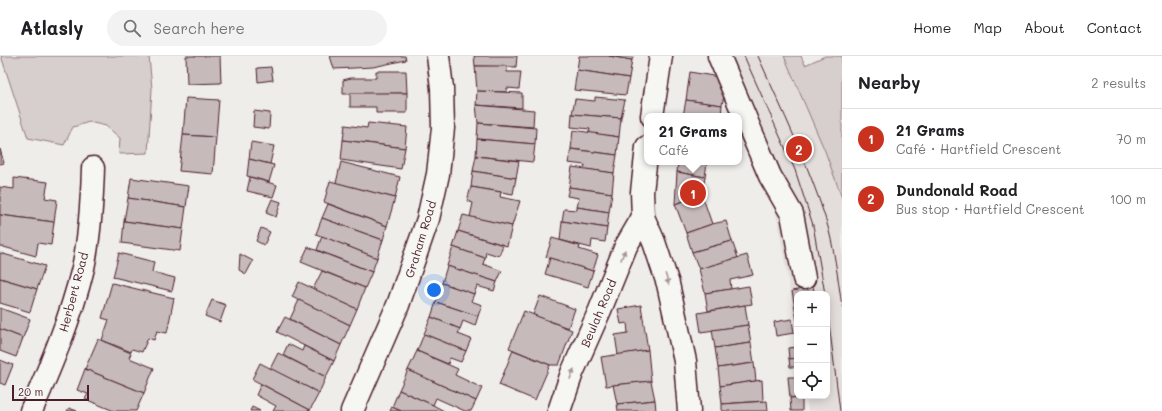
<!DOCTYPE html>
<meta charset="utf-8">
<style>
:root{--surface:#fff;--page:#f2f2f2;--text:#202124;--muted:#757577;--line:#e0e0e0;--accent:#c8321e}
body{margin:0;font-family:Mali,sans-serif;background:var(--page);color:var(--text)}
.controls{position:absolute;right:12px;bottom:12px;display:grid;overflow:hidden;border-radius:8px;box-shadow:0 2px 10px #0003}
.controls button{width:36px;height:36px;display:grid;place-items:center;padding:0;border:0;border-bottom:1px solid var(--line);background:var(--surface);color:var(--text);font:20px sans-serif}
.scale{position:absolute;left:12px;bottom:10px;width:77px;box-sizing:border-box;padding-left:4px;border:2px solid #4a1f2b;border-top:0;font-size:11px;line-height:14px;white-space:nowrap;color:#4a1f2b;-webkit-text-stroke:3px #f6f6f2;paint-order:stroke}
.you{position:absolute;left:434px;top:234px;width:14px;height:14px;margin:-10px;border:3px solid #fff;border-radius:50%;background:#1a73e8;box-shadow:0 0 0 6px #1a73e833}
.badge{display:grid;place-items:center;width:26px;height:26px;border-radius:50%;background:var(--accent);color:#fff;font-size:13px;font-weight:700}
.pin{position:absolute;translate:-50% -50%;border:2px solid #fff;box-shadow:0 1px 4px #0006}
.popup{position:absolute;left:644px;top:57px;width:98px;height:52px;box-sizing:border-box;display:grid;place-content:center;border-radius:8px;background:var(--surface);filter:drop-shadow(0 1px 3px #0005);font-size:13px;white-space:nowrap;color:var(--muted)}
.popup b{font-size:15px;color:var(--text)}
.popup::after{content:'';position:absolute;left:50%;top:100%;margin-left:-8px;border:8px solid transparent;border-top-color:var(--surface)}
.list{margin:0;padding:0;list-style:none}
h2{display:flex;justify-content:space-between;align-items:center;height:52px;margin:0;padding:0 16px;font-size:17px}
h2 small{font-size:13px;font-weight:400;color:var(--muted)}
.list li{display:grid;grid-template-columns:26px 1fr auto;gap:12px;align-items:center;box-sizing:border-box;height:60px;padding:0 16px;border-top:1px solid var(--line)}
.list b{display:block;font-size:15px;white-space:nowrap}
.list p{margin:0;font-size:13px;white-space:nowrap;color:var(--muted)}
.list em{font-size:13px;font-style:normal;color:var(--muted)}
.icon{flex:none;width:22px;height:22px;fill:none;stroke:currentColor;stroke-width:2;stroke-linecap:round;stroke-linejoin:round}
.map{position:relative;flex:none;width:842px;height:355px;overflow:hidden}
header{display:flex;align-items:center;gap:24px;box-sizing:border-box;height:56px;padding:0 20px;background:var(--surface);border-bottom:1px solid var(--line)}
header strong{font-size:19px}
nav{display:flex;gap:22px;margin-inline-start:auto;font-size:14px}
.search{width:280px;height:36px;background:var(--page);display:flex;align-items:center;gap:10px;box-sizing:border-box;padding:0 14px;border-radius:22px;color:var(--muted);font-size:15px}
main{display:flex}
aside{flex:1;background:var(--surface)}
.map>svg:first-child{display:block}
.built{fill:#e3dedc}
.green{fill:#d7cfce;stroke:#90777c}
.building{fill:#c6babb;stroke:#4a1f2b}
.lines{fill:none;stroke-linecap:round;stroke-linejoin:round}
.minor-casing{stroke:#4a1f2b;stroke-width:25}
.minor{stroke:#f6f6f2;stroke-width:22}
.tram{stroke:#4a1f2b;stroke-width:1}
.oneway{fill:#a99598}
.labels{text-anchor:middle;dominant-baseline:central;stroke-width:4;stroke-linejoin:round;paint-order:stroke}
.street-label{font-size:12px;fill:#4a1f2b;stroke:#f6f6f2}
</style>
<header>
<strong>Atlasly</strong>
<div class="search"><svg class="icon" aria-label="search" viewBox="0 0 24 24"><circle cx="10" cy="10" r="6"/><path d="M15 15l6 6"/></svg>Search here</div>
<nav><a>Home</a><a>Map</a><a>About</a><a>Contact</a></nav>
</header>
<main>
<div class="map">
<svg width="842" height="355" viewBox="0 0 842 355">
<rect width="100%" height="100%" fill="#efedea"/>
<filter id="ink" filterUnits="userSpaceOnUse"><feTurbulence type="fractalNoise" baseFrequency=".025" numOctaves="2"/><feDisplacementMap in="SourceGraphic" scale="8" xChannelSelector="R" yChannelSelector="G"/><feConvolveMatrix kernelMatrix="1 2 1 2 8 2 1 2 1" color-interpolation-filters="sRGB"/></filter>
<g filter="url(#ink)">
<!-- built -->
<path class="built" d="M 711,0 L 784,0 L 825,95 L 842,142 L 842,355 L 808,355 L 806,340 L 827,340 L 827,238 L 797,238 L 797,275 L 773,140 Z"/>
<!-- green -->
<g class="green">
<path d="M 1,0 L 149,0 L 152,33 L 148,97 L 119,98 L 120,82 L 106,70 L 89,66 L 73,71 L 64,89 L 28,82 Z"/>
<path d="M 784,0 L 801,0 L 805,9 L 825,0 L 842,0 L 842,142 L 825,95 Z"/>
</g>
<!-- building -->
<g class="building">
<path d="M 186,0 L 220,0 L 221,27 L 187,28 Z"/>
<path d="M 330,0 L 405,0 L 406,4 L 373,11 L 334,13 Z"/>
<path d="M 474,0 L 517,0 L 516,11 L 475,10 Z"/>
<path d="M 579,0 L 609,0 L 632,4 L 629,22 L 577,14 Z"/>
<path d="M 609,0 L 633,0 L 632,4 Z"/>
<path d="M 475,10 L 507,10 L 507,16 L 521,16 L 519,33 L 507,32 L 507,36 L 477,35 Z"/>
<path d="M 271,11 L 273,24 L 258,26 L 257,12 Z"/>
<path d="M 577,14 L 629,22 L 626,39 L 574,34 Z"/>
<path d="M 376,15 L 406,15 L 407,37 L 343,38 L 343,24 L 351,22 L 376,22 Z"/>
<path d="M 690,16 L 719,21 L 725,34 L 722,49 L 686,44 Z"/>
<path d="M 477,35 L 522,37 L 522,52 L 476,49 Z"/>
<path d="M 350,37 L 407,37 L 407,57 L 376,57 L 376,51 L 350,51 Z"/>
<path d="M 595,41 L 625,44 L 621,62 L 572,58 L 575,43 L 595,45 Z"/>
<path d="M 186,42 L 219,44 L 216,81 L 183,79 Z"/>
<path d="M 686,44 L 722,49 L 721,60 L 683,60 Z"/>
<path d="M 476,49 L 534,54 L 533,71 L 478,67 Z"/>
<path d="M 254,55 L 270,57 L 269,73 L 253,71 Z"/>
<path d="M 572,58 L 621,62 L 619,81 L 589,77 L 590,73 L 571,71 Z"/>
<path d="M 368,67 L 407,71 L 405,92 L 343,84 L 345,69 L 367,72 Z"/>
<path d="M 478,67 L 536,72 L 535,88 L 477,83 Z"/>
<path d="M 573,74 L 619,81 L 617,99 L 571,93 Z"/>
<path d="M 183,79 L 216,81 L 213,118 L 179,115 Z"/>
<path d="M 477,83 L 535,88 L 533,106 L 476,100 Z"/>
<path d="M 343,84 L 405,92 L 401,113 L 341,104 Z"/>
<path d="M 251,86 L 274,90 L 270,108 L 249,103 Z"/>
<path d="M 0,93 L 4,107 L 0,108 Z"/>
<path d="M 571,93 L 617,99 L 614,117 L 584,113 L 585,109 L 568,107 Z"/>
<path d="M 476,100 L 519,105 L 516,122 L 473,115 Z"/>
<path d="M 249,103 L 274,109 L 269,126 L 247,120 Z"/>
<path d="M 341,106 L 400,121 L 395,142 L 336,127 Z"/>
<path d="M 678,106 L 707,106 L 705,121 L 677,116 Z"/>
<path d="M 572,111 L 614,117 L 612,137 L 569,131 Z"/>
<path d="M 473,115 L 516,122 L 513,138 L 471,131 Z"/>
<path d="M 677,116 L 705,121 L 702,139 L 675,148 Z"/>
<path d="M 250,121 L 277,129 L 273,141 L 247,135 Z"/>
<path d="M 14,122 L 48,126 L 45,142 L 57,144 L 54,166 L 0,159 L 0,131 L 14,133 Z"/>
<path d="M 131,122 L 189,130 L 186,151 L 128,142 Z"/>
<path d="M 330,125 L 395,142 L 387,170 L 324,146 Z"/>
<path d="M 471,131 L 501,136 L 500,141 L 520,145 L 512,170 L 470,161 L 473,147 L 467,145 Z"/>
<path d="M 569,131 L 612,137 L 609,156 L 577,151 L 579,142 L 567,140 Z"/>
<path d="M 702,139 L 712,168 L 686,177 L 675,148 Z"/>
<path d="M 128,142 L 186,151 L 183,173 L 124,165 Z"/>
<path d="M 272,143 L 281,146 L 276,161 L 266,157 Z"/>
<path d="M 328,148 L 387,170 L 383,184 L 322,162 Z"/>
<path d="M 577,151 L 609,156 L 607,172 L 562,165 L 564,153 L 577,154 Z"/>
<path d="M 0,159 L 54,166 L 51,189 L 38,187 L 36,200 L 0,190 Z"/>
<path d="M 463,159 L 512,170 L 507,190 L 458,175 Z"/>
<path d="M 322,162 L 383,184 L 377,202 L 316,178 Z"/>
<path d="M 124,165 L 183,173 L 180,195 L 122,187 Z"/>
<path d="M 562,165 L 607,172 L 605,186 L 592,184 L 591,192 L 560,184 Z"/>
<path d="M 726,165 L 732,185 L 692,196 L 686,177 L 712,168 Z"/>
<path d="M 261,172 L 270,176 L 264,189 L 256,185 Z"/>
<path d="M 458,175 L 503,189 L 499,200 L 486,196 L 485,202 L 453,191 Z"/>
<path d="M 322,180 L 377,202 L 372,216 L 317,194 Z"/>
<path d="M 552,182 L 580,190 L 579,193 L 598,199 L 593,215 L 546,201 Z"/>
<path d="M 732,185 L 738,202 L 699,213 L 692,196 Z"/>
<path d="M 308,191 L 372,216 L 365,232 L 301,206 Z"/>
<path d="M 453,191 L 485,202 L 483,208 L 502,215 L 497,226 L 447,210 Z"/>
<path d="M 0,197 L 45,210 L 37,233 L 0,222 Z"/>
<path d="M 119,197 L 154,206 L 152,216 L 175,222 L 172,235 L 113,221 Z"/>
<path d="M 240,198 L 253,205 L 246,218 L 239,214 Z"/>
<path d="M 747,199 L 753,219 L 730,224 L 731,233 L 705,237 L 699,213 Z"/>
<path d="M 550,202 L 593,215 L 588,231 L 545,218 Z"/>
<path d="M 447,210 L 497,226 L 494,235 L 477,230 L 474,238 L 442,227 Z"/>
<path d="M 322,215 L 365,232 L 357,253 L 313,233 Z"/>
<path d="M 0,222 L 37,233 L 30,256 L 0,247 Z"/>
<path d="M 299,226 L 357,253 L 350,269 L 292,241 Z"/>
<path d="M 112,227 L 174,242 L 167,277 L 157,275 L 154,284 L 148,282 L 142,296 L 132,293 L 131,296 L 102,284 L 109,264 L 102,262 Z"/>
<path d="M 442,227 L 474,238 L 471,245 L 482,249 L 478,260 L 436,246 Z"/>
<path d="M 749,230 L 752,248 L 708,255 L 705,237 Z"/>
<path d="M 813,231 L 815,238 L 797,238 L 797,264 L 792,235 Z"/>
<path d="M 540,240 L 575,253 L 568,272 L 533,259 Z"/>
<path d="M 212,244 L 226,249 L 220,266 L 205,260 Z"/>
<path d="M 299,244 L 350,269 L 341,289 L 290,263 Z"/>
<path d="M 436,246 L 478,260 L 475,270 L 463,265 L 460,273 L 431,261 Z"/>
<path d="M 641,249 L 648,294 L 618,299 L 615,279 L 628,277 L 627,267 L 621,268 L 618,253 Z"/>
<path d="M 745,249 L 748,269 L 701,276 L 698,257 Z"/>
<path d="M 0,252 L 30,263 L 23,282 L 0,273 Z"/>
<path d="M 524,255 L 572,274 L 559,309 L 550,309 L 509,292 Z"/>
<path d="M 285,261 L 341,289 L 334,305 L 277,276 Z"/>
<path d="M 431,261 L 460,273 L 458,278 L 471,283 L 466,295 L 424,278 Z"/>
<path d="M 792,263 L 794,277 L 776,280 L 774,266 Z"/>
<path d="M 748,269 L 751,287 L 715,292 L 712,274 Z"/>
<path d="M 0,273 L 23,282 L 16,301 L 0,295 Z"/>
<path d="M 424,278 L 466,295 L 461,306 L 450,302 L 448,308 L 417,295 Z"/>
<path d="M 98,283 L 131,297 L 129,302 L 154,312 L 144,337 L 85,313 Z"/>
<path d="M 751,287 L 754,307 L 718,312 L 715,292 Z"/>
<path d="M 288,288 L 302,295 L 304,290 L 334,305 L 326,321 L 283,299 Z"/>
<path d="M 797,291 L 797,302 L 789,303 L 788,292 Z"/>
<path d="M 513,294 L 550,309 L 535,344 L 499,329 Z"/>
<path d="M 648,294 L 651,325 L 606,330 L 601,301 Z"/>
<path d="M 417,295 L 458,313 L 455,319 L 482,332 L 476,345 L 408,314 Z"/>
<path d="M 278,297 L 326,321 L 319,337 L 270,313 Z"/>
<path d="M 797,302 L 797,311 L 790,311 L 789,303 Z"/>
<path d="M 0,304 L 13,309 L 5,329 L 0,327 Z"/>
<path d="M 260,307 L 319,337 L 310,354 L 252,323 Z"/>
<path d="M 754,307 L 756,325 L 720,330 L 718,312 Z"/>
<path d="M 85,313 L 144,337 L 136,355 L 114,355 L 85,343 L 88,338 L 77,334 Z"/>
<path d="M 408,314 L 476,345 L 471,355 L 465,355 L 436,342 L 433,349 L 399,334 Z"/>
<path d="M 788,321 L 797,321 L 797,340 L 802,341 L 790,342 Z"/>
<path d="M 762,324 L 763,345 L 722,348 L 720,330 Z"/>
<path d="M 651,325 L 655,344 L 617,348 L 613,329 Z"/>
<path d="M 261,328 L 310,354 L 310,355 L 273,355 L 276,350 L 256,339 Z"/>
<path d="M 399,334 L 433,349 L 444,355 L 401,355 L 392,351 Z"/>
<path d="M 802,341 L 802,355 L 791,355 L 790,342 Z"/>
<path d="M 655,344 L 656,355 L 618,355 L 617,348 Z"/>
<path d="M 767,345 L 768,355 L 722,355 L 722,348 Z"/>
<path d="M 252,351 L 260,355 L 250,355 Z"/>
<path d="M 392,351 L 401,355 L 390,355 Z"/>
<path d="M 69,352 L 77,355 L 67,355 Z"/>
</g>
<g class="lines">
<!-- minor casing -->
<g class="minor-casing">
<g id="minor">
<path d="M 719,0 L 770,120 L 792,158 L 804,222"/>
<path d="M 652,60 L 661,0"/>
<path d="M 647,91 L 642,136 L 643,161 L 654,186 L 668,228 L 685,305 L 689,355"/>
<path d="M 31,355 C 51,309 71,262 83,212 C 90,180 92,145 93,112"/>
<path d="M 352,355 L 398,249 L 428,163 L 438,118 L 443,72 L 442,32 L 438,0"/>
<path d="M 559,355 L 572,317 L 600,254 L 626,190 L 643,161"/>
</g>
</g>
<!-- minor -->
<use href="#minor" class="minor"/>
<!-- tram -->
<g class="tram">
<path d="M 744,0 L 795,114 L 813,169 L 825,238"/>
<path d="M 758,0 C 782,54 808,107 826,164 C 834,190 838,223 842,251"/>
<path d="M 827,251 L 840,355"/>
</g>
</g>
<!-- one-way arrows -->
<defs><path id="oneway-solid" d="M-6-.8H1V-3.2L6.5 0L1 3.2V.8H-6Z"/></defs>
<g class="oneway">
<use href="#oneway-solid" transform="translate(623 199) rotate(-68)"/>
<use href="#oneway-solid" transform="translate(667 223) rotate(72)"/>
<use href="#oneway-solid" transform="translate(572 318) rotate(-69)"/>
</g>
</g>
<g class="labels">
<!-- street labels -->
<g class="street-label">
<text transform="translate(420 183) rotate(-73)">Graham Road</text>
<text transform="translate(73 236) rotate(-75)">Herbert Road</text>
<text transform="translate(598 257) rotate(-67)">Beulah Road</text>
</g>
</g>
</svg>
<div class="controls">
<button>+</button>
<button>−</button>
<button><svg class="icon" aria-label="locate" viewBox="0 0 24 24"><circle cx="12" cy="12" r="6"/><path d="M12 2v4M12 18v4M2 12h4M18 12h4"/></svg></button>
</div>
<div class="scale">20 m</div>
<div class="you"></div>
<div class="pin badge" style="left:693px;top:137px">1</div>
<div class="popup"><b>21 Grams</b>Café</div>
<div class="pin badge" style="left:799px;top:93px">2</div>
</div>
<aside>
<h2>Nearby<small>2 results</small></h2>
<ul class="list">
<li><span class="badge">1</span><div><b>21 Grams</b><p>Café · Hartfield Crescent</p></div><em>70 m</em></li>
<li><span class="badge">2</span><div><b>Dundonald Road</b><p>Bus stop · Hartfield Crescent</p></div><em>100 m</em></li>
</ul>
</aside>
</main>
